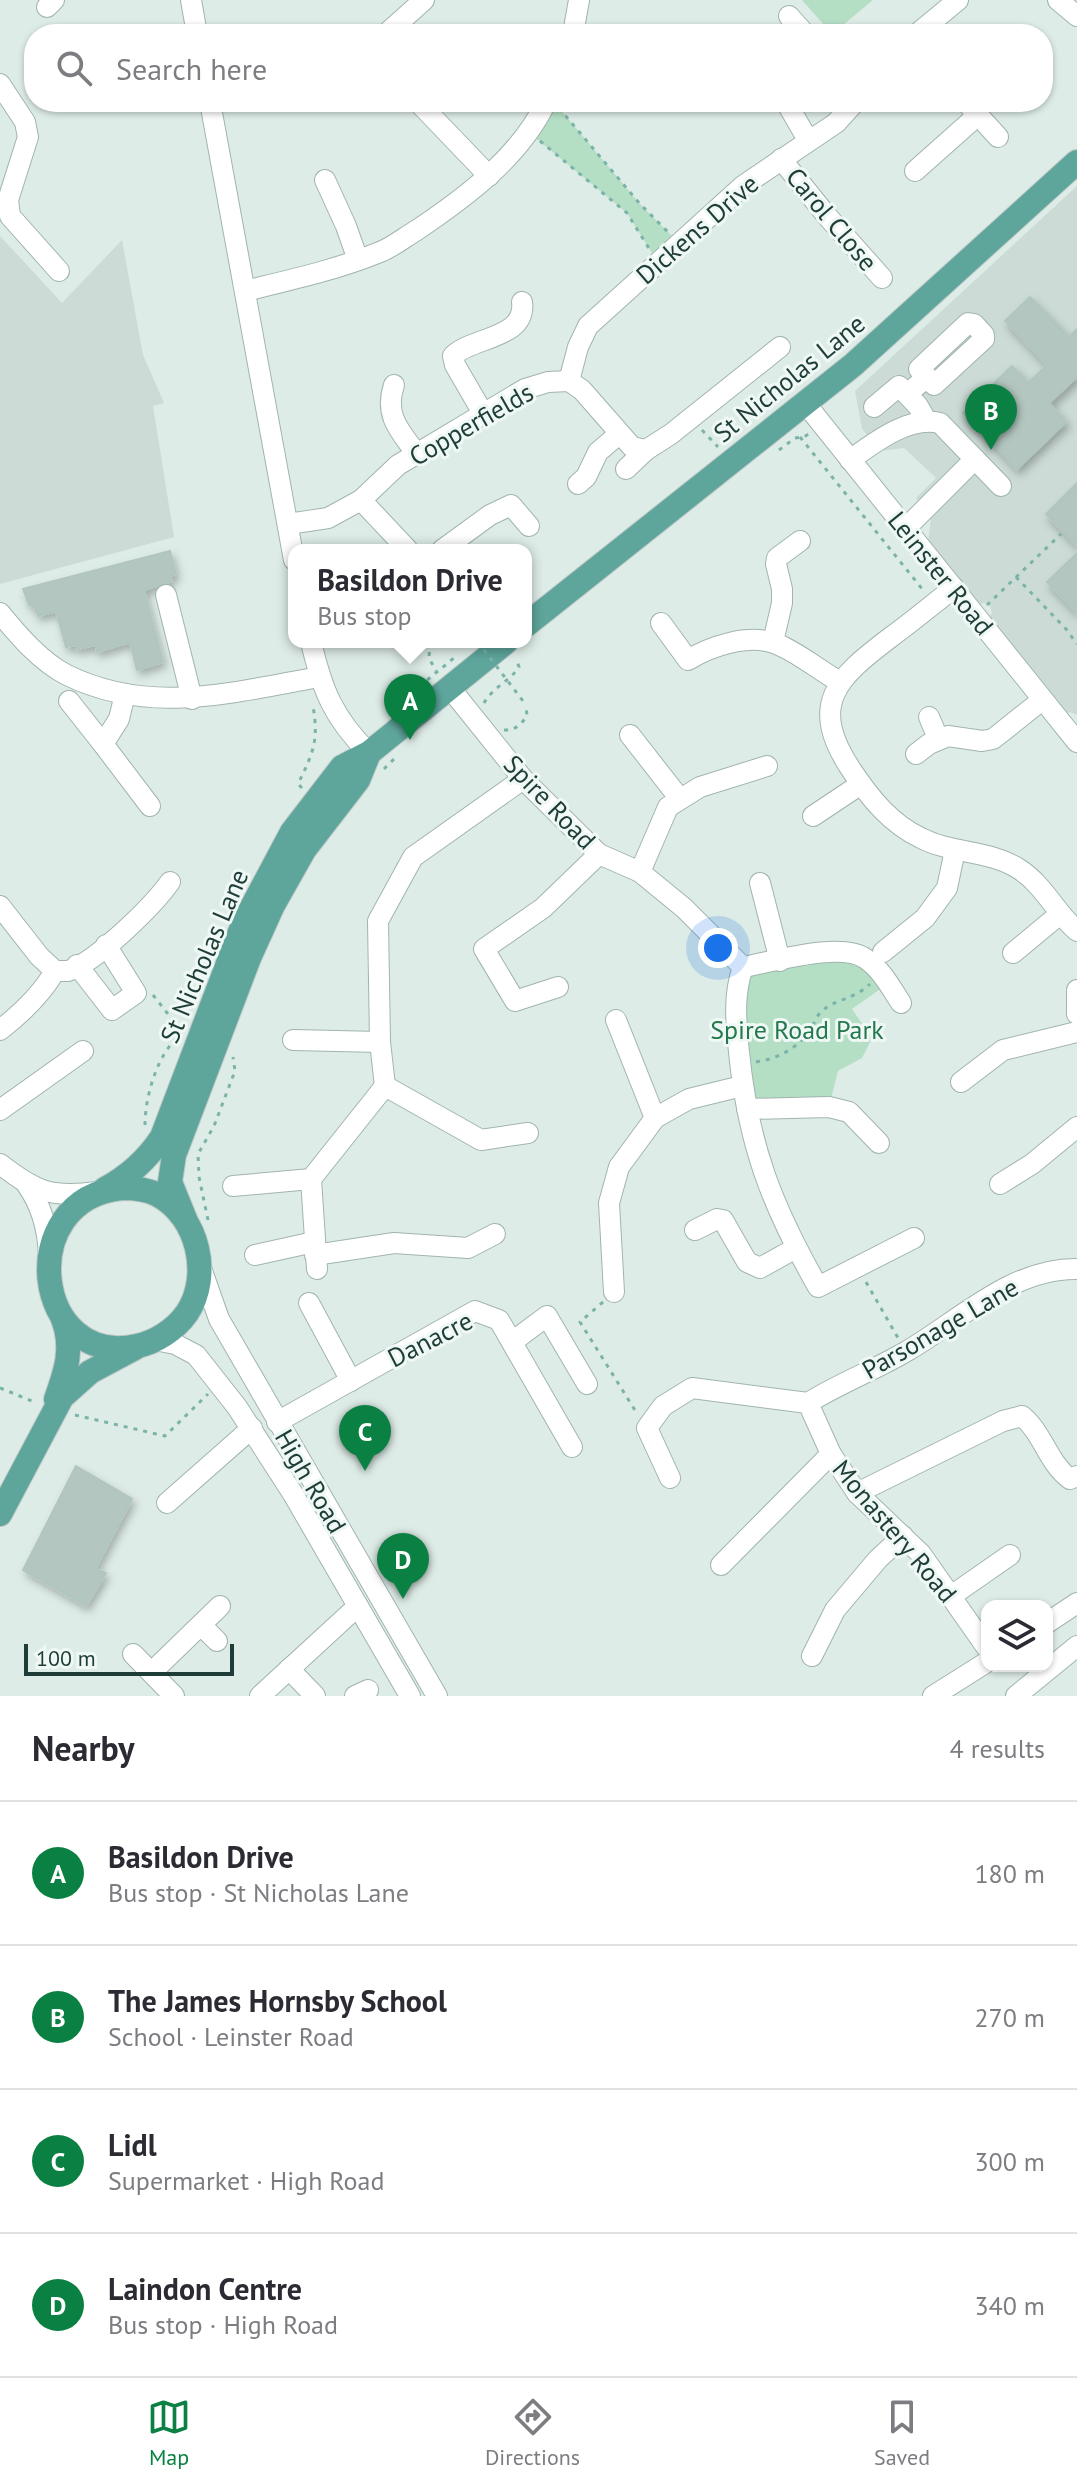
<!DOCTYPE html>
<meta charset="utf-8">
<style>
:root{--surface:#fff;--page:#f7f7f7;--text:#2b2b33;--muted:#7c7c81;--line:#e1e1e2;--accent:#0b8043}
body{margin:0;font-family:"PT Sans",sans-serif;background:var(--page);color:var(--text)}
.controls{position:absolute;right:24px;bottom:24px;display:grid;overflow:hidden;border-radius:16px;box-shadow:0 2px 6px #0004}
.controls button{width:72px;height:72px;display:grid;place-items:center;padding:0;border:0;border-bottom:2px solid var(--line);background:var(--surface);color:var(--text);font:40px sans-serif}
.scale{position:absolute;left:24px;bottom:20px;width:210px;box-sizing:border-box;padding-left:8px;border:4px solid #1e3d38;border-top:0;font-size:22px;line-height:28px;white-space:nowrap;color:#1e3d38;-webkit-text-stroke:6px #eff8f4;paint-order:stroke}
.you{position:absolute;left:718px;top:948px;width:28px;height:28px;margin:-20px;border:6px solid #fff;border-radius:50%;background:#1a73e8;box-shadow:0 0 0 12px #1a73e833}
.badge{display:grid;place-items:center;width:52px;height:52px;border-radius:50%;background:var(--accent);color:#fff;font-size:26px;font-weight:700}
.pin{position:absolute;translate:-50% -66px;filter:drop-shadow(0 2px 4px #0008)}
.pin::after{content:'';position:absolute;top:42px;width:28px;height:24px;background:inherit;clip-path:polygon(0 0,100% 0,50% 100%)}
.popup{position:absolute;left:288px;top:544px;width:244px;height:104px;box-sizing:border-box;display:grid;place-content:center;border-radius:16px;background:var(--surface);filter:drop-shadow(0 2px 6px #0005);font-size:26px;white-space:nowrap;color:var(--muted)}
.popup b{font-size:30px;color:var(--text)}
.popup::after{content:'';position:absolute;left:50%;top:100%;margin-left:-16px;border:16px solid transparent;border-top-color:var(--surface)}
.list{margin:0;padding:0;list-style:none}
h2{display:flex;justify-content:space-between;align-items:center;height:104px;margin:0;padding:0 32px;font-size:34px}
h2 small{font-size:26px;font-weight:400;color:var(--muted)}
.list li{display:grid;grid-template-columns:52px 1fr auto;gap:24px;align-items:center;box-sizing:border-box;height:144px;padding:0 32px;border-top:2px solid var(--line)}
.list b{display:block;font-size:30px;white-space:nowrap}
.list p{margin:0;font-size:26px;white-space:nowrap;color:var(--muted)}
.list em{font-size:26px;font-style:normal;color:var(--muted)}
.icon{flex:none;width:44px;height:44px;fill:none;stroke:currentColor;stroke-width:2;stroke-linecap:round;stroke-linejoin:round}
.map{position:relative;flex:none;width:1077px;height:1696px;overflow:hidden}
.search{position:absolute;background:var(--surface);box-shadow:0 2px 6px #0004;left:24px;right:24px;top:24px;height:88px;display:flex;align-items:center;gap:20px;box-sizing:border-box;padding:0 28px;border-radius:32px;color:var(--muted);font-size:30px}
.sheet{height:680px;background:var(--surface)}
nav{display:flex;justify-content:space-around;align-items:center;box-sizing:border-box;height:112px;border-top:2px solid var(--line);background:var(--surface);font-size:22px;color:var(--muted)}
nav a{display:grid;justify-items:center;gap:4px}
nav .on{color:var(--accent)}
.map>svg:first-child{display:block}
.built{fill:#ccdbd6}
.green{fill:#b4dfc5}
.building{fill:#b3c6c0;stroke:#b0c6bf;stroke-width:2;filter:url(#shadow)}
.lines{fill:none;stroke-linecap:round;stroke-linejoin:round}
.minor-casing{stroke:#a1b4af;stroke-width:22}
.major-casing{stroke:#c0c9c7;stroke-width:26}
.path{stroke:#7bb3a8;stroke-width:3;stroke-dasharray:4 6;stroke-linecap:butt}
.minor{stroke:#fff;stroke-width:20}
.major{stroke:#5ea69c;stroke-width:24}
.path-bridge{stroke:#7bb3a8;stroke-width:3;stroke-dasharray:4 6;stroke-linecap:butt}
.labels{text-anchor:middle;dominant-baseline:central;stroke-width:6;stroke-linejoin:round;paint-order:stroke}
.street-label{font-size:26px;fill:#1e3d38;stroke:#eff8f4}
.park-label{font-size:26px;fill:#24784e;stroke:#eff8f4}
</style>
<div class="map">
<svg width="1077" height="1696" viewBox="0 0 1077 1696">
<defs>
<filter id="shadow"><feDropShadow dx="3" dy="5" stdDeviation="4" flood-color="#0004"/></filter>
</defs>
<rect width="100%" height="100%" fill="#deece7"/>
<!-- built -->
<g class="built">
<path d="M 1077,186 L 1077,715 L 1070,712 L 1065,714 L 988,619 L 992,613 L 990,606 L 985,603 L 977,605 L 928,543 L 931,517 L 916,498 L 936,478 L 904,448 L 880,451 L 862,429 L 855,391 Z"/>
<path d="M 0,236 L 62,303 L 122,240 L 143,355 L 164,403 L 153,406 L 174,537 L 0,584 Z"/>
</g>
<!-- green -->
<g class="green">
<path d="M 802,0 L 873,0 L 832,34 Z"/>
<path d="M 554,102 L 640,204 L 679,243 L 657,261 L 627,213 L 527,131 Z"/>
<path d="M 844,951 L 880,983 L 879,990 L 852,1009 L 872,1038 L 862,1058 L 838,1071 L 829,1107 L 747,1109 L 743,967 Z"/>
</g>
<!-- building -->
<g class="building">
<path d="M 1030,297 L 1069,337 L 1077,329 L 1077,377 L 1049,403 L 1066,422 L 1017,469 L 963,413 L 1012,366 L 1028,383 L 1047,365 L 1005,321 Z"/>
<path d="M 1077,483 L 1077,546 L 1046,514 Z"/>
<path d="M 170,551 L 176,574 L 170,576 L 172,581 L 144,590 L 163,662 L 137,670 L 130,642 L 97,652 L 96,645 L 77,649 L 75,645 L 66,647 L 56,611 L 38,616 L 34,606 L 29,605 L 23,589 Z"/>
<path d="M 1077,553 L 1077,613 L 1047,582 Z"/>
<path d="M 76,1466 L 132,1499 L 95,1569 L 106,1573 L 86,1606 L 23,1570 Z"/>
</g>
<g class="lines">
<!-- minor casing -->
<g class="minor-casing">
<g id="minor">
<path d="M 191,0 L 197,34"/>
<path d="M 1058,0 L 1077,16"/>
<path d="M 47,7 L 54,0"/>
<path d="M 789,16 L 805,34"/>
<path d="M 386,34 L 424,0"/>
<path d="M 573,34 L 579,0"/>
<path d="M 917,34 L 958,0"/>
<path d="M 0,84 L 25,122 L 28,137 L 8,200 L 10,216 L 59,271"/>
<path d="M 210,102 L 294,560"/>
<path d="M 418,102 L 489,176"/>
<path d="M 786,102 L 808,140"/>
<path d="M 966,102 L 998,137"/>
<path d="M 781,159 L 827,216 L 882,278"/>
<path d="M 915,171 L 978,115"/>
<path d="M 325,180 L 346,226 L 358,260"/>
<path d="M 245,291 C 290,280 336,270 380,252 C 393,247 405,237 417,230 C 466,197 520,157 546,102"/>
<path d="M 569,381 L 578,347 L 588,326 L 744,185 L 836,123 L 855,102"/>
<path d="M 394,385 C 384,415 399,430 416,453"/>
<path d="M 907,394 L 927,377 L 934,385 L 984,339 L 984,335 L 974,324 L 968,323 L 919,369 L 927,377"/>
<path d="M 805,403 L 1077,742"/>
<path d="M 874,407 L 899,386 L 918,406 L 926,420"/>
<path d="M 484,415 L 455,365 L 453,356 C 471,337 527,339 522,302"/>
<path d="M 850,460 C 875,442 908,416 940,423 L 1001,486"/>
<path d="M 626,469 L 646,450"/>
<path d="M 578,484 L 586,477 L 598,452 L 619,434"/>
<path d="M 361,500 L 408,550"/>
<path d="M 288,524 L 328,518 L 361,500 L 398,465 L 525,389 L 548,382 L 569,381 L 582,390 L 632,447 L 646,450 L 671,434 L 780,347"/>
<path d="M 906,528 L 975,459"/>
<path d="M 442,550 L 490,515 L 511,505 L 529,526"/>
<path d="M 954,588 C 933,604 913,621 891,637 C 837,678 807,704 852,771 C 870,798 891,824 921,838 C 952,854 990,850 1019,869 C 1043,884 1056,913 1077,931"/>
<path d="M 166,595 L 192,699"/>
<path d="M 0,613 C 18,635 41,662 67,675 C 150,716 234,692 319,677"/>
<path d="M 661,623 L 688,660 C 711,646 748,634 774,643 C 795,650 820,671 840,682"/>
<path d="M 311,642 C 322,689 333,718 369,753"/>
<path d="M 773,642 L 782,603 L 782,589 L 776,564 L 777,558 L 800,541"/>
<path d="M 450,688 L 523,779 L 599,854 L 640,872 L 684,908 L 743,967 C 773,962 841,941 866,959 C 882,970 891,988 901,1003"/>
<path d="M 69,701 L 103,744 L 119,719 L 125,694"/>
<path d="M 929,717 L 938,738"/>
<path d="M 630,735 L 680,799"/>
<path d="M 103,744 L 150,806"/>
<path d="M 916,754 L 929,744 L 948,736 L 982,741 L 993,739 L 1042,700"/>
<path d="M 523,779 L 413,857 L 378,921 L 380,1042 L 385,1086 L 481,1140 L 528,1133"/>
<path d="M 813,816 L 861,784"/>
<path d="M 640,872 L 668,807 L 700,787 L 767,766"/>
<path d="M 760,883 L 780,961"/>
<path d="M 0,906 L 39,956 L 55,971 C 56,971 66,971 68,971 C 96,962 153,906 170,882"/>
<path d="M 883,952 L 925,918 L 947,888 L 955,850"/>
<path d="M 1013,953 L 1060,914"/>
<path d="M 77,965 L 112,1010 L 136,993 L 106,945"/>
<path d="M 743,967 C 733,995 736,1022 739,1052 C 748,1145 772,1206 818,1287 L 914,1238"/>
<path d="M 558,987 L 515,1001 L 484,949 L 543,908 L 599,854"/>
<path d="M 1077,990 L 1077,1014"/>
<path d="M 616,1020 L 655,1118"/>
<path d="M 0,1030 C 22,1013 41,995 55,971"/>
<path d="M 293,1040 L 380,1042"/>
<path d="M 961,1082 L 1003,1050 L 1077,1032"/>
<path d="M 747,1109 L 829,1107 L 849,1112 L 879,1143"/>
<path d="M 0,1110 L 83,1051"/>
<path d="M 0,1164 C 36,1192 51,1198 97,1192"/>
<path d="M 1000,1184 L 1032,1164 L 1077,1127"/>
<path d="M 27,1185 C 42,1206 48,1230 49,1256"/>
<path d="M 233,1186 L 311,1179"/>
<path d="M 695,1230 L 717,1219 L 723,1220 L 747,1262 L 760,1268 L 796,1248"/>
<path d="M 255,1255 L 314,1242"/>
<path d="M 315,1255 L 394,1243 L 468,1248 L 495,1234"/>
<path d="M 201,1268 L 219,1319 L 437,1696"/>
<path d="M 317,1269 L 311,1179 L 385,1086"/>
<path d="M 614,1292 L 609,1203 L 619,1167 L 655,1118 L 689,1099 L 742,1086"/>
<path d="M 309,1303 L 351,1381"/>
<path d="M 155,1340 L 175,1344 L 196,1355 L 237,1407 L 293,1494 L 410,1696"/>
<path d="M 512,1342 L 547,1316 L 587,1384"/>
<path d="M 808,1403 C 840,1383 875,1370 907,1351 C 960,1320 1012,1268 1077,1269"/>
<path d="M 277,1422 L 475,1311 L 499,1320 L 572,1447"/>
<path d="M 670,1478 L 647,1428 L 663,1406 L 692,1388 L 808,1403 L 831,1454 L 857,1493 L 921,1554 L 987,1648"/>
<path d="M 857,1493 L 1003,1421 L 1022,1416 C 1043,1433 1048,1463 1070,1479 L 1077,1476"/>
<path d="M 167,1503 L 252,1428"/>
<path d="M 721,1565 L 831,1454"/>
<path d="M 951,1596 L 1010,1555"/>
<path d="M 1047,1623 L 1077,1603"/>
<path d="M 202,1626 L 217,1641"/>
<path d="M 133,1654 L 174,1696"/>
<path d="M 812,1656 L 835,1610 L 878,1559 L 903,1536"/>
<path d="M 289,1669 L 315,1696"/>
<path d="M 152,1672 L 220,1606"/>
<path d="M 260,1696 L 358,1606"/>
<path d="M 355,1696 L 368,1690"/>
<path d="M 933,1696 L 987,1662"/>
<path d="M 1016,1696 L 1077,1646"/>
</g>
</g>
<!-- major casing -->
<g class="major-casing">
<g id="major">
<path d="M 526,625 L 853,365 L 1077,162"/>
<path d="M 122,1188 C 135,1188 147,1189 158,1195 C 198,1216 212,1276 187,1313 C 175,1330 156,1342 137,1346 C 34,1369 12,1199 122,1188 Z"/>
<path d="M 105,1189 C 129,1176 147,1160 162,1137 L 243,924 L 292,832 L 342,767 L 369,753 L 506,642"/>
<path d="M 185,1219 L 170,1182 L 174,1155 L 249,958 L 273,905 L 304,850 L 358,780 L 369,753"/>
<path d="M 56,1399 C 66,1371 74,1348 63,1319"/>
<path d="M 0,1514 L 62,1397 L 90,1372 L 135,1348"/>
</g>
</g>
<!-- path -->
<g class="path">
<path d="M 559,108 L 640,204 L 668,232"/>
<path d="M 540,141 L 627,213 L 650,250"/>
<path d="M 702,430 L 718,447"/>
<path d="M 800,437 L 923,590"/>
<path d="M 779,450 L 795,438 L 804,437 L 810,433"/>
<path d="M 1016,577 L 1066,629 L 1077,644"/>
<path d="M 987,605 L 1061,534"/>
<path d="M 430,642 L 429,658 L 436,671"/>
<path d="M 404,699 L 454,658"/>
<path d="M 484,703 C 492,688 510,681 519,667 L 516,658"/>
<path d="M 504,730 C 515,731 521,724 527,716 L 526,705"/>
<path d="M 384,769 L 396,757"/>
<path d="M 302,788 L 298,784 C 313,753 319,741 313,706"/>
<path d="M 153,995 L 183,1033"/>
<path d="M 756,1062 C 777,1059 796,1049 809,1032 C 814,1026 815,1017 822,1011 C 835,999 853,1000 870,984"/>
<path d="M 145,1125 C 145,1097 157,1054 180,1035"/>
<path d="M 208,1220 L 199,1177 L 198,1154 L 214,1126 L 235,1071 L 233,1057"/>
<path d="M 866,1282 L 898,1338"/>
<path d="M 603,1302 L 580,1322 L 638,1415"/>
<path d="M 0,1388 L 37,1403"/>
<path d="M 75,1415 L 165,1436 L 208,1394"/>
</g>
<!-- minor -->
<use href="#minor" class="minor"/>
<!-- major -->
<use href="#major" class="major"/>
<!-- path-bridge -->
<path class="path-bridge" d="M 478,642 L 526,705"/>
</g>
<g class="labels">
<!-- street labels -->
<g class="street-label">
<text transform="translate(832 219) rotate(50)">Carol Close</text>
<text transform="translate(697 229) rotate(-41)">Dickens Drive</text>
<text transform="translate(789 378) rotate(-39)">St Nicholas Lane</text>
<text transform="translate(471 424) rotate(-30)">Copperfields</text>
<text transform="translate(941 573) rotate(51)">Leinster Road</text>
<text transform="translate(550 802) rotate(46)">Spire Road</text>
<text transform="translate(204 956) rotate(-67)">St Nicholas Lane</text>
<text transform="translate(940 1328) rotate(-30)">Parsonage Lane</text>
<text transform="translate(430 1339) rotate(-27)">Danacre</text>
<text transform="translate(311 1481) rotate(60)">High Road</text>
<text transform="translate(895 1531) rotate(50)">Monastery Road</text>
</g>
<!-- park labels -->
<g class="park-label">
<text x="797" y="1029">Spire Road Park</text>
</g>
</g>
</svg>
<div class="controls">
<button><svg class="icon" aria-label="layers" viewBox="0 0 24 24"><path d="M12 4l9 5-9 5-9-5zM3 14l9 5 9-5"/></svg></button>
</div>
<div class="scale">100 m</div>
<div class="you"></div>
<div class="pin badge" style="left:410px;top:740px">A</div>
<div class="popup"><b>Basildon Drive</b>Bus stop</div>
<div class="pin badge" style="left:991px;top:450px">B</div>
<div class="pin badge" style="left:365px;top:1471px">C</div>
<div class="pin badge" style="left:403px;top:1599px">D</div>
<div class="search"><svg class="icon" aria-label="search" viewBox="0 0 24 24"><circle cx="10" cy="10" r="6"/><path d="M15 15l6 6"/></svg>Search here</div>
</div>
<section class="sheet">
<h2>Nearby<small>4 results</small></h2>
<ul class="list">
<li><span class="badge">A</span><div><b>Basildon Drive</b><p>Bus stop · St Nicholas Lane</p></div><em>180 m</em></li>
<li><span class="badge">B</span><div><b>The James Hornsby School</b><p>School · Leinster Road</p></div><em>270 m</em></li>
<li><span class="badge">C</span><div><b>Lidl</b><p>Supermarket · High Road</p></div><em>300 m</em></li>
<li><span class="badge">D</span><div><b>Laindon Centre</b><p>Bus stop · High Road</p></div><em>340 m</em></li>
</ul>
</section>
<nav>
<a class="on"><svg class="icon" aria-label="map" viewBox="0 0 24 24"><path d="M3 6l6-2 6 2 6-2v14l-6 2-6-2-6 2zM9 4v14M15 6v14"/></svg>Map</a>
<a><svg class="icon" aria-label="directions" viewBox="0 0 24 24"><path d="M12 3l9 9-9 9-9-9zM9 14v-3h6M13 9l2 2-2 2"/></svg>Directions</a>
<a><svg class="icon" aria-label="saved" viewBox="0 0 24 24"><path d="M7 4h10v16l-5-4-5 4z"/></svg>Saved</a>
</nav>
